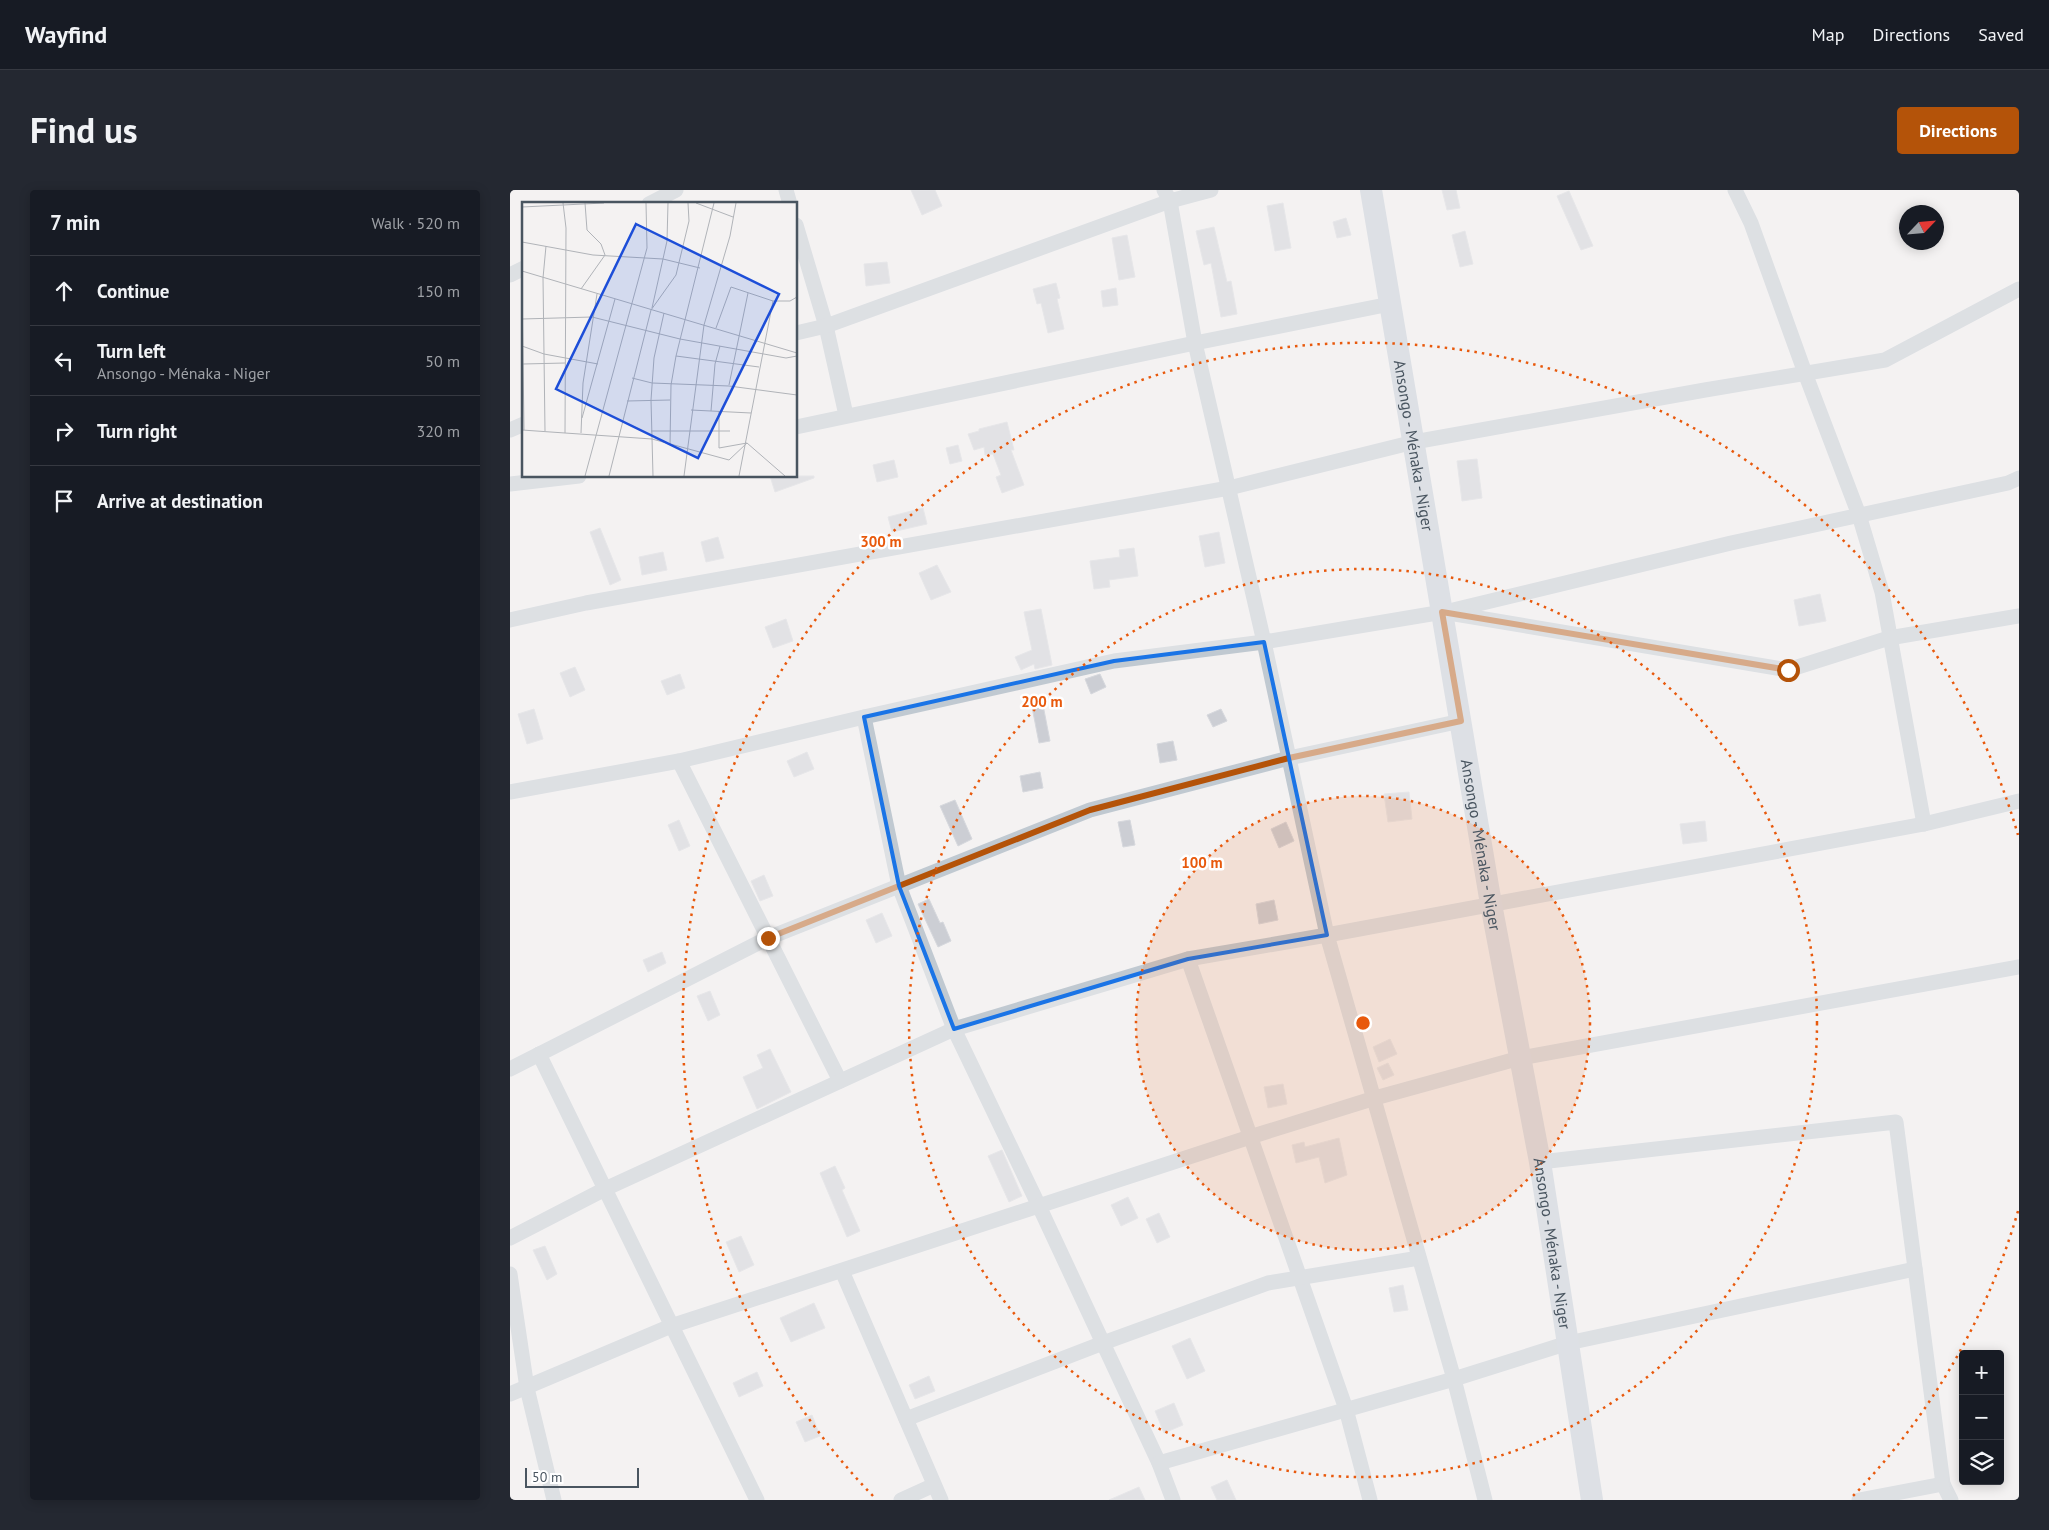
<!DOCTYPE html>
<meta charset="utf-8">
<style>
:root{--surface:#171b24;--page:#242831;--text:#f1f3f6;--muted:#9ea1a6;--line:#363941;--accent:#b45309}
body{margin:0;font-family:"PT Sans",sans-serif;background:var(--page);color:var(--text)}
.controls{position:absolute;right:15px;bottom:15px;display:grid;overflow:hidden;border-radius:5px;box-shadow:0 2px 12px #0003}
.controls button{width:45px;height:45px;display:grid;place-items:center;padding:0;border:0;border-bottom:1px solid var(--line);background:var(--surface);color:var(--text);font:25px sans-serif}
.compass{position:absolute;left:1389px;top:15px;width:45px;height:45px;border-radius:50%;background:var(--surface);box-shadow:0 2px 12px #0003;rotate:64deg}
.scale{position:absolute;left:15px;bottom:12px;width:114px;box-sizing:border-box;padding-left:5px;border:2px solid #495560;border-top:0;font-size:14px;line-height:18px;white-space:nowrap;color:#495560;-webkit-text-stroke:4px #fff;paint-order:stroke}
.stop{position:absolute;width:15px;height:15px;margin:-11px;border:4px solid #b45309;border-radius:50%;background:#fff}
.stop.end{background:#b45309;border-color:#fff;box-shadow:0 1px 5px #0008}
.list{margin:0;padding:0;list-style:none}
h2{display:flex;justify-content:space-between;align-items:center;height:65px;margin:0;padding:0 20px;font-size:21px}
h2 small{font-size:16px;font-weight:400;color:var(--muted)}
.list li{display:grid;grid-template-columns:32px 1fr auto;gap:15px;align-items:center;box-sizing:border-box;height:70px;padding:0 20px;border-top:1px solid var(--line)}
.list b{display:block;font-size:19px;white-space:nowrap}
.list p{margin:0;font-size:16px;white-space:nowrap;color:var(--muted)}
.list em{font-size:16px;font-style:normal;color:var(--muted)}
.icon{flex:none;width:28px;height:28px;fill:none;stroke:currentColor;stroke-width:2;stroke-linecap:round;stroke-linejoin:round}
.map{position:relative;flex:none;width:1509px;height:1310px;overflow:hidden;border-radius:5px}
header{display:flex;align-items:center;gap:30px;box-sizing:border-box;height:70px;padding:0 25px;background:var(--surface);border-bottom:1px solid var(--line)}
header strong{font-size:24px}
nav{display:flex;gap:28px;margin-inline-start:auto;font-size:18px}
.intro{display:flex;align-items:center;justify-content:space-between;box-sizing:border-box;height:120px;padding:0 30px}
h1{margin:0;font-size:35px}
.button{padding:12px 22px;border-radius:5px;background:var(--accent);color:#fff;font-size:18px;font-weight:700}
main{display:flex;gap:30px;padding:0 30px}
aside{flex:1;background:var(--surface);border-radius:5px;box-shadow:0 2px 12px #0003}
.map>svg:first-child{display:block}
.building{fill:#ccced4;stroke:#d6d8dd}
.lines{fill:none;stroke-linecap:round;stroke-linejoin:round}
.street{stroke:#c0c9d1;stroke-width:15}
.secondary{stroke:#c0cad5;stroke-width:22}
.route{stroke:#b45309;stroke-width:6}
.marked{fill:none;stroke:#1a74e6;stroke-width:4;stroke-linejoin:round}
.ring{fill:none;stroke:#e8590c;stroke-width:2.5;stroke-dasharray:2.5 5}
.labels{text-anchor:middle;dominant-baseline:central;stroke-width:5;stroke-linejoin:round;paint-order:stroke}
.street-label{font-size:16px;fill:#495560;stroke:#fff}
.inset-road{fill:none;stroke:#b0b3b8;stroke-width:1}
.view{fill:#1d4ed8;fill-opacity:0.15;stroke:#1d4ed8;stroke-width:2.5}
.inset-edge{fill:none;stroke:#495560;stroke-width:2.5}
.centre{fill:#e8590c;stroke:#fff;stroke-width:2.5}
.ring-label{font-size:15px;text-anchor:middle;font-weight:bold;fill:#e8590c;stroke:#fff;stroke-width:5;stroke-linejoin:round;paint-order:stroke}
</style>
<header>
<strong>Wayfind</strong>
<nav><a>Map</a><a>Directions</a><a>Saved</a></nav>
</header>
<div class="intro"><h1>Find us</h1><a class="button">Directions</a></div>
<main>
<aside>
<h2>7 min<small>Walk · 520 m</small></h2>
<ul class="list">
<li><svg class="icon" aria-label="ahead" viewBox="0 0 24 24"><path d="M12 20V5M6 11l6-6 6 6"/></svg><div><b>Continue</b></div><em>150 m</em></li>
<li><svg class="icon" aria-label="left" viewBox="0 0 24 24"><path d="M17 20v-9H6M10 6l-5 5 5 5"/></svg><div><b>Turn left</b><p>Ansongo - Ménaka - Niger</p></div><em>50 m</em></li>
<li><svg class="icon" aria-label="right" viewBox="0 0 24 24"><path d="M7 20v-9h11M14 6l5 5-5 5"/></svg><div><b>Turn right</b></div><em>320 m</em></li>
<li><svg class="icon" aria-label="arrive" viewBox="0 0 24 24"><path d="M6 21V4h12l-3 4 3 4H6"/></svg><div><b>Arrive at destination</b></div></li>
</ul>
</aside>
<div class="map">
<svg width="1509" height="1310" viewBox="0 0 1509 1310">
<rect width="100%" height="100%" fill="#f4f2f2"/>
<!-- building -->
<g class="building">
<path d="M 401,0 L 425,0 L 432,16 L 412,25 Z"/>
<path d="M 932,0 L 946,0 L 950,18 L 937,20 Z"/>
<path d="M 1059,1 L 1083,56 L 1071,60 L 1047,6 Z"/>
<path d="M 773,13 L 781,58 L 765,61 L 757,16 Z"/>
<path d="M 836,28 L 841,45 L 827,48 L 823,32 Z"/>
<path d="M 704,37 L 717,92 L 721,91 L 727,124 L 711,127 L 701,73 L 694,75 L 686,41 Z"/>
<path d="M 955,41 L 963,74 L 950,77 L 942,45 Z"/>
<path d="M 617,45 L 625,87 L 609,90 L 602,48 Z"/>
<path d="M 377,72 L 380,93 L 356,96 L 354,74 Z"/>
<path d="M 546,93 L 550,108 L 547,109 L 554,139 L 538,143 L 531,113 L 527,114 L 523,99 Z"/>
<path d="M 606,98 L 608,115 L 593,117 L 591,101 Z"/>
<path d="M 497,232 L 504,260 L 501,260 L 514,295 L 492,303 L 486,287 L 491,285 L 483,264 L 475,265 L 474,257 L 464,260 L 458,244 L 469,241 L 469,239 Z"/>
<path d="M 448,255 L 452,271 L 440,274 L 436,258 Z"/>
<path d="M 967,269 L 972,308 L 952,311 L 947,271 Z"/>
<path d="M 384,270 L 388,287 L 367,292 L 363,275 Z"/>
<path d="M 260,286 L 304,286 L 304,288 L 265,302 Z"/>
<path d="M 413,318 L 417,334 L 382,342 L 378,327 Z"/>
<path d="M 90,338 L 111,390 L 100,395 L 80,342 Z"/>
<path d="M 709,342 L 715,373 L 695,377 L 689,346 Z"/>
<path d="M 208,347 L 214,368 L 196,372 L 191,352 Z"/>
<path d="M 624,358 L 628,386 L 599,390 L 600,397 L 584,399 L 580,371 L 610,367 L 609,360 Z"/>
<path d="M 153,362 L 157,380 L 132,385 L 129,367 Z"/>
<path d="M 427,375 L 441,402 L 421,410 L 409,383 Z"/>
<path d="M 1310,404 L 1316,431 L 1289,436 L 1284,410 Z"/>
<path d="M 531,419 L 542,475 L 525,479 L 524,474 L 511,480 L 505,467 L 522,460 L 514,422 Z"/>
<path d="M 276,429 L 283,451 L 263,458 L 255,437 Z"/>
<path d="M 65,477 L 75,500 L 60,507 L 50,483 Z"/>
<path d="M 170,484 L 175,498 L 157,505 L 151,491 Z"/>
<path d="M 590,484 L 596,497 L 581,504 L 575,489 Z"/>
<path d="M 533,515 L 540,551 L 529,553 L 522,517 Z"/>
<path d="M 24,519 L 33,549 L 17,554 L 8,524 Z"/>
<path d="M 711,519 L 717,531 L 703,537 L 697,525 Z"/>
<path d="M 663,551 L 667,570 L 650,573 L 647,554 Z"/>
<path d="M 297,562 L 304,579 L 284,587 L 277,571 Z"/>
<path d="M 530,582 L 533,598 L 513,602 L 510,586 Z"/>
<path d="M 899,602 L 902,629 L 878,632 L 874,604 Z"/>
<path d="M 445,610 L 462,649 L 448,656 L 430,616 Z"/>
<path d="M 169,630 L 180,656 L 169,661 L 158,635 Z"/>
<path d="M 620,630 L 625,655 L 613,657 L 608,632 Z"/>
<path d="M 1195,631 L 1197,651 L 1173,654 L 1170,634 Z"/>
<path d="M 776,632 L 784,651 L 769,658 L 761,639 Z"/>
<path d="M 254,685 L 263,706 L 250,711 L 241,691 Z"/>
<path d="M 419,709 L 430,733 L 433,732 L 441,751 L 428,757 L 408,714 Z"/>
<path d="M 764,710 L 768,730 L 749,734 L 746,714 Z"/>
<path d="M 372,723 L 382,746 L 366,753 L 356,730 Z"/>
<path d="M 152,762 L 156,773 L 138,782 L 133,770 Z"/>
<path d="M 200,801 L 210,825 L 198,831 L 187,806 Z"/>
<path d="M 880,849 L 887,864 L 869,872 L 863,857 Z"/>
<path d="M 260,859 L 281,902 L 247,919 L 233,887 L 253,878 L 247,865 Z"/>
<path d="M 878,873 L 884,885 L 873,890 L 867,878 Z"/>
<path d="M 773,894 L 777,914 L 758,918 L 754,897 Z"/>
<path d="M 829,948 L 837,985 L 815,993 L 809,967 L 786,973 L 782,955 L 794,952 L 795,957 Z"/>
<path d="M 492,960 L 512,1006 L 499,1012 L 478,966 Z"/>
<path d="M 325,976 L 335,998 L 332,1000 L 350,1041 L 337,1047 L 310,983 Z"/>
<path d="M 618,1007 L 628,1028 L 611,1036 L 601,1015 Z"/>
<path d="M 649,1023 L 660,1047 L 647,1053 L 636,1029 Z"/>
<path d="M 231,1046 L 244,1075 L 229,1082 L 216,1052 Z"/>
<path d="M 35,1056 L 47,1084 L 37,1090 L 23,1060 Z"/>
<path d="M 893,1095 L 898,1120 L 884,1122 L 879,1098 Z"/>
<path d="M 304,1113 L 315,1138 L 281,1152 L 270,1128 Z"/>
<path d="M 680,1148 L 695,1181 L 677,1189 L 662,1156 Z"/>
<path d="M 247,1182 L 253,1196 L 229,1207 L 223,1193 Z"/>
<path d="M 419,1186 L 425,1201 L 405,1209 L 399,1195 Z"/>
<path d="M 664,1213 L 673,1235 L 654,1243 L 645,1221 Z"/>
<path d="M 302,1225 L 310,1246 L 295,1252 L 286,1232 Z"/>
<path d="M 717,1290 L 726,1310 L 707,1310 L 701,1297 Z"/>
<path d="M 629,1297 L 635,1310 L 599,1310 Z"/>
</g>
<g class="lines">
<!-- street -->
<g class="street">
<path d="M 276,0 L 280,14"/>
<path d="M 654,0 L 660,11 L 685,153 L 754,452 L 817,745 L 944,1189 L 975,1310"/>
<path d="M 1225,0 L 1241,33 L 1295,183 L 1349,325 L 1372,402 L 1414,634"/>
<path d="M 139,14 L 166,0"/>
<path d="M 286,35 L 316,136 L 336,225"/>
<path d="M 0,85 L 14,78"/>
<path d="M 286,143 L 316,136 L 660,11 L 701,0"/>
<path d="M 286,237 L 685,153 L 880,114"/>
<path d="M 0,240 L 14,234"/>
<path d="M 0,294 L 69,286"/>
<path d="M 939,421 L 1221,353 L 1498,293 L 1509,288"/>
<path d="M 0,430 L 76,413 L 719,298 L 904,252 L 1195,200 L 1375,170 L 1509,99"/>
<path d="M 354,527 L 389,696 L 444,839 L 529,1016 L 649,1273 L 663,1310"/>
<path d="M 169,571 L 330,891"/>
<path d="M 0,602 L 169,571 L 354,527 L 604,471 L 754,452 L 933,422 L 1278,480 L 1379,448 L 1509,426"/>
<path d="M 678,769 L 836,1219 L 860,1310"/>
<path d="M 29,864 L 247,1310"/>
<path d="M 0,879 L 258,748 L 580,620 L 779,568 L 951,531"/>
<path d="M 1030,972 L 1386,932 L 1433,1294 L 1441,1310"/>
<path d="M 0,1048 L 95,999 L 444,839 L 678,769 L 817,745 L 1414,634 L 1509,611"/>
<path d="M 332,1081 L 431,1310"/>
<path d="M 0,1084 L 17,1198 L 44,1310"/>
<path d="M 0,1204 L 161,1136 L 740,947 L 865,908 L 1010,868 L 1509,777"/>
<path d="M 396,1229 L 593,1153 L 758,1093 L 909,1068"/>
<path d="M 649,1273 L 944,1189 L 1058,1153 L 1405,1079"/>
<path d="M 391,1310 L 424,1295"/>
<path d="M 1349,1310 L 1433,1294"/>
</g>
<!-- secondary -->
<path class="secondary" id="s1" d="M 861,0 L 981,714 L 1030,972 L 1082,1310"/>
</g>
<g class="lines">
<!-- route -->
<path class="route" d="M 258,748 L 580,620 L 779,568 L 951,531 L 932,422 L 1278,480"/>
</g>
<!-- marked area -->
<path d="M0 0H1509V1310H0ZM 754,452 L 817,745 L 678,769 L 444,839 L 389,696 L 354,527 L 604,471 Z" fill="#f4f2f2" fill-opacity=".55" fill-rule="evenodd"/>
<path class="marked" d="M 754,452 L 817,745 L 678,769 L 444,839 L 389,696 L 354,527 L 604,471 Z"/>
<!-- distance rings -->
<circle cx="853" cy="833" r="227" fill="#e8590c" fill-opacity=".12"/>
<g class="ring">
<circle cx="853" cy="833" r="227"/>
<circle cx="853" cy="833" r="454"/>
<path d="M1508 1021A681 681 0 0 1 1343 1306M363 1306A681 681 0 1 1 1508 645"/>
</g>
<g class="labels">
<!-- street labels -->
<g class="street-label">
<text stroke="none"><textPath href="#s1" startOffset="259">Ansongo - Ménaka - Niger</textPath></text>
<text stroke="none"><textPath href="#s1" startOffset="664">Ansongo - Ménaka - Niger</textPath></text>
<text stroke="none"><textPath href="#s1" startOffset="1069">Ansongo - Ménaka - Niger</textPath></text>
</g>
</g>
<!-- overview -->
<g transform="translate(12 12)">
<rect width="275" height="275" fill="#f4f2f2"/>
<path class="inset-road" d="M 174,1 L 211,15M 0,5 L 82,1M 0,40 L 71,53 L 141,57 L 178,66M 0,69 L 275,151M 59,87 L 83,53 L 79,42 L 65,28 L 63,1M 0,88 L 2,228M 130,106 L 145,39 L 146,1M 0,117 L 70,115 L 158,137 L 264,156 L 275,154M 194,126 L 209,85 L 251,99 L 268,99 L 275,95M 0,144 L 22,152 L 76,162M 154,154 L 237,165M 1,162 L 43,161M 110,176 L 130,181 L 207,184 L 275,193M 207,183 L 226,91M 105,199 L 148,198M 169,208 L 229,211M 189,209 L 193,162 L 198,144M 197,209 L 197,246 L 225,241 L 263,274M 60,216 L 93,97M 0,228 L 43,231 L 44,26 L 41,1M 23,229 L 21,76 L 24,44M 129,229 L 208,229M 43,231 L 130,237 L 207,258 L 225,241M 59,231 L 61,181 L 75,92M 148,243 L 149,183 L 154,154 L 192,1M 63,274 L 125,46 L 124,1M 87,274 L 129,108 L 154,73 L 167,19 L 166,1M 131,274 L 129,198 L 132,156 L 142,111M 162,274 L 182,123 L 208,34 L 214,1M 217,274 L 251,99"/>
<path class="view" d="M 114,22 L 257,92 L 176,256 L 34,187 Z"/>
<rect width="275" height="275" class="inset-edge"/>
</g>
<circle cx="853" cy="833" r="8" class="centre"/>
<g class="ring-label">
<text x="371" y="357">300 m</text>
<text x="532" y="517">200 m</text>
<text x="692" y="678">100 m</text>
</g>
</svg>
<div class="controls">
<button>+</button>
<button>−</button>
<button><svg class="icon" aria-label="layers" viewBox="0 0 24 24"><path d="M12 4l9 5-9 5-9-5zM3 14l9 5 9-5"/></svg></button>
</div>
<svg class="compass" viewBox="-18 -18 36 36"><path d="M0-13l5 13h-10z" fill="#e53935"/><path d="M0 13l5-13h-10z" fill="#9ea1a6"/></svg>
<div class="scale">50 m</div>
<div class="stop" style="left:1278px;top:480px"></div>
<div class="stop end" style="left:258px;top:748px"></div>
</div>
</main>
